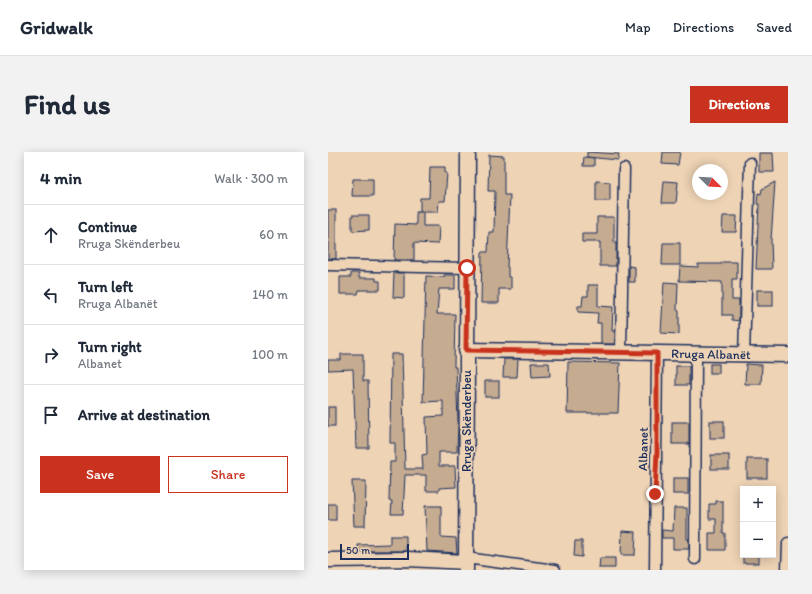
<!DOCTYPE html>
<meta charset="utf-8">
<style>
:root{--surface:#fff;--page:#f2f2f3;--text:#1f2937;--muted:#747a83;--line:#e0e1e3;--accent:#c8321e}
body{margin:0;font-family:Itim,sans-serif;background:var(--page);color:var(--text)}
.controls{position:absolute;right:12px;bottom:12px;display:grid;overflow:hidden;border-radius:0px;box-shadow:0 2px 10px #0003}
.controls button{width:36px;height:36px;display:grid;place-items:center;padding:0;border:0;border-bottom:1px solid var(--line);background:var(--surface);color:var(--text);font:20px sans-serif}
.compass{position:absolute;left:364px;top:12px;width:36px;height:36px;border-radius:50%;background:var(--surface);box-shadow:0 2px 10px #0003;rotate:114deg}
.scale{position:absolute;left:12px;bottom:10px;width:69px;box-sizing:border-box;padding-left:4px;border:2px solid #1b2f5e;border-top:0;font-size:11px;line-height:14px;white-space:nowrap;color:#1b2f5e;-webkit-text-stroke:3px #eed3b5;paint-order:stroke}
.stop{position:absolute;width:12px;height:12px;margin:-9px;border:3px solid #c8321e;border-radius:50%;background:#fff}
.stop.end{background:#c8321e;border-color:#fff;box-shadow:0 1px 4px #0008}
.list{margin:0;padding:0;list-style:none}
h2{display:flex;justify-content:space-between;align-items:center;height:52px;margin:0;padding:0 16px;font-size:17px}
h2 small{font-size:13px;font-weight:400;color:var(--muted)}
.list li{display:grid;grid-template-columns:26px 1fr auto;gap:12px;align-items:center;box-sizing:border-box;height:60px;padding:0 16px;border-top:1px solid var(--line)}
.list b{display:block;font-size:15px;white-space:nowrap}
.list p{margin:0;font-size:13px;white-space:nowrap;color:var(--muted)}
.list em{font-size:13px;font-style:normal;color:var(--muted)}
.actions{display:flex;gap:8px;padding:12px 16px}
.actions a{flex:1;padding:9px 0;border:1px solid var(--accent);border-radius:0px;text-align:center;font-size:14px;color:var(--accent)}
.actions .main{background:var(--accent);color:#fff}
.icon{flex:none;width:22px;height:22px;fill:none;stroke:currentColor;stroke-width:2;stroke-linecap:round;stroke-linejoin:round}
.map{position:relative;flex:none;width:460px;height:418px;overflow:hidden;border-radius:0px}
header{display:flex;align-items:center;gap:24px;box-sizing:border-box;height:56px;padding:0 20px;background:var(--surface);border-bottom:1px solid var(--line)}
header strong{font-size:19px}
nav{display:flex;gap:22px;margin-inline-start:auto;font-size:14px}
.intro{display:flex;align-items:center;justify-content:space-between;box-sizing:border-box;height:96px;padding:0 24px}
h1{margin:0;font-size:28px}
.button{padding:10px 18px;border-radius:0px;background:var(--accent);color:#fff;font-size:14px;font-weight:700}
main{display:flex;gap:24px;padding:0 24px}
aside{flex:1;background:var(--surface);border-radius:0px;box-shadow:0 2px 10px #0003}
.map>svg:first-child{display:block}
.building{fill:#c5ab90;stroke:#1b2f5e}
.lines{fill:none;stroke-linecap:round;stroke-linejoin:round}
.street-casing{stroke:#1b2f5e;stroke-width:13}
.secondary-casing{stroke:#1b2f5e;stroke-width:17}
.street{stroke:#eed3b5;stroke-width:10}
.secondary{stroke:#eed3b5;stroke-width:14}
.route{stroke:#c8321e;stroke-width:5}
.labels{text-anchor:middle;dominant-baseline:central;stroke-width:3.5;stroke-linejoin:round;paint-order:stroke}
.street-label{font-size:13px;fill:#1b2f5e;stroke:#eed3b5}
</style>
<header>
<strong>Gridwalk</strong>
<nav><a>Map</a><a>Directions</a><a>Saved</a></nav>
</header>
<div class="intro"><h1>Find us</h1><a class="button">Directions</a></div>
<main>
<aside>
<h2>4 min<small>Walk · 300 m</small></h2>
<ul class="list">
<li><svg class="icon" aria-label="ahead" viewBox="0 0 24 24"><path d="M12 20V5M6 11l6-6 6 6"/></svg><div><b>Continue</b><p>Rruga Skënderbeu</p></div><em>60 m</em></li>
<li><svg class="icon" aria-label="left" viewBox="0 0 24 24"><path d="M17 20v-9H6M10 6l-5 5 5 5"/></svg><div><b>Turn left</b><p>Rruga Albanët</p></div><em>140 m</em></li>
<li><svg class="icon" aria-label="right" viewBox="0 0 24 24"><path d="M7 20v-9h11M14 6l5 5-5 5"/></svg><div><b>Turn right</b><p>Albanet</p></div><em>100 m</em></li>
<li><svg class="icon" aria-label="arrive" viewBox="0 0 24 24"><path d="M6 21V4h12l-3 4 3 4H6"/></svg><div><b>Arrive at destination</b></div></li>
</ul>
<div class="actions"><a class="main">Save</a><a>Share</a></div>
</aside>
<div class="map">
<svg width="460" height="418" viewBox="0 0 460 418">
<rect width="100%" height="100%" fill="#eed3b5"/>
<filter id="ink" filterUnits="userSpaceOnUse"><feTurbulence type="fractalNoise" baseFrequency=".025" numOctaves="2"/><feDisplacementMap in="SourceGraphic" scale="8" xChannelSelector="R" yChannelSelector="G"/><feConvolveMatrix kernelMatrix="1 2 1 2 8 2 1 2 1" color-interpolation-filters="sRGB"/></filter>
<g filter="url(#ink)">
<!-- building -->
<g class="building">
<path d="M 259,0 L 291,2 L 290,8 L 259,5 Z"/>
<path d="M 335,0 L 352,0 L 350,13 L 334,12 Z"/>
<path d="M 431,1 L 445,1 L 446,20 L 431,20 Z"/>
<path d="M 161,3 L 176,4 L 176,43 L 182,43 L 179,115 L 180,115 L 180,125 L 183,125 L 183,137 L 171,137 L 171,151 L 153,151 L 154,100 L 160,100 L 161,80 L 166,80 L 167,39 L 160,39 Z"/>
<path d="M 256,5 L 266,6 L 266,14 L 255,14 Z"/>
<path d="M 102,15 L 117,15 L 117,21 L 119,21 L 117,49 L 111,49 L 110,60 L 92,60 L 92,46 L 101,46 Z"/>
<path d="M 25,27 L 45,27 L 45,44 L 24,44 Z"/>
<path d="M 268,29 L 282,30 L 282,49 L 268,49 Z"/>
<path d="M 336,29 L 350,30 L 348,51 L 334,51 Z"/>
<path d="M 447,30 L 443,88 L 444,117 L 428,117 L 431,52 L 429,52 L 430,41 L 433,42 L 434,37 Z"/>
<rect x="0" y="58" width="8" height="49"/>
<path d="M 88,60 L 95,60 L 95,74 L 111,74 L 110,92 L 86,91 L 86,108 L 66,108 L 67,72 L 88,73 Z"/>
<path d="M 24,63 L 41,63 L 41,78 L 24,79 Z"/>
<path d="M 395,64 L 409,64 L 408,80 L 394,80 Z"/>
<path d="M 269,65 L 286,65 L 286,91 L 288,91 L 288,114 L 272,114 L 272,90 L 254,90 L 254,82 L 269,82 Z"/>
<path d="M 335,91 L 352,91 L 352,113 L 334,113 Z"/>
<path d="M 394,110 L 409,110 L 409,127 L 404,127 L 404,148 L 411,148 L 411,169 L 404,168 L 404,163 L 394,163 L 394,130 L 351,129 L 352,114 L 370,115 L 370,112 L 394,112 Z"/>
<path d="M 301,114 L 307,115 L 307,130 L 301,130 Z"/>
<path d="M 23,121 L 31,121 L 31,126 L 48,126 L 48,129 L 52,129 L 52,138 L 31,138 L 30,142 L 12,142 L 12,125 L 23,125 Z"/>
<path d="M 66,121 L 76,121 L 76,146 L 65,145 Z"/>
<path d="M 116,123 L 127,123 L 127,137 L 111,137 L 109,162 L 127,162 L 126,215 L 128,215 L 130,270 L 129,300 L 111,300 L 111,314 L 127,314 L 128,335 L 111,336 L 111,339 L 98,339 L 98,323 L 77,323 L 75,362 L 63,362 L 64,349 L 61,349 L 62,310 L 67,310 L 67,291 L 62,291 L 63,202 L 74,202 L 77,317 L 95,317 L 94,303 L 99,302 L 98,265 L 115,264 L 115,249 L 95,250 L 98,124 L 116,125 Z"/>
<path d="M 336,130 L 350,131 L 349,158 L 351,159 L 351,182 L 333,181 Z"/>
<path d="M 260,133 L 270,133 L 270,154 L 285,155 L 284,179 L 287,179 L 287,192 L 273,192 L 273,171 L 269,171 L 270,161 L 250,160 L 250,154 L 254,154 L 255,144 L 260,144 Z"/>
<rect x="429" y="138" width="16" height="16"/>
<path d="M 13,202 L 35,202 L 35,229 L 40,229 L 41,296 L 28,296 L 25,217 L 0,218 L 0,208 L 13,208 Z"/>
<path d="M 176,207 L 190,207 L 189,225 L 175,225 Z"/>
<path d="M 240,210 L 292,211 L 290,261 L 239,261 Z"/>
<path d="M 203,211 L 221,211 L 222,224 L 204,225 Z"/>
<rect x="382" y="212" width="9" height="9"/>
<path d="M 418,212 L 434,213 L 433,232 L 417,232 Z"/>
<rect x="348" y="214" width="13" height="19"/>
<rect x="157" y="229" width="14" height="16"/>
<rect x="0" y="255" width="7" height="19"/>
<rect x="382" y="269" width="14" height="17"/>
<rect x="344" y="270" width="17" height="22"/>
<rect x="383" y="303" width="18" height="14"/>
<rect x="419" y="307" width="20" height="19"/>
<rect x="345" y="326" width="15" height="16"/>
<path d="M 24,329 L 38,329 L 37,374 L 26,374 Z"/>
<path d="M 388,349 L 395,349 L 395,381 L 397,381 L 397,398 L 381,398 L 381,381 L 388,381 L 388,367 L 381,367 L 381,352 L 388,352 Z"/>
<rect x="0" y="352" width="8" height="16"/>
<path d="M 97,354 L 113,354 L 113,385 L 128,386 L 129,401 L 99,399 Z"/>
<path d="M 346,356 L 359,356 L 359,387 L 361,387 L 361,397 L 345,397 L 345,386 L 334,386 L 334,378 L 345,379 Z"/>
<path d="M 294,379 L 308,380 L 307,403 L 293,403 Z"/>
<path d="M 62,384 L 78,384 L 78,399 L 30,399 L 30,393 L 62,392 Z"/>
<path d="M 247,389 L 254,389 L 254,405 L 246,404 Z"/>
<rect x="415" y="403" width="16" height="8"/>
<path d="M 272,406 L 287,406 L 287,416 L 271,416 Z"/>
</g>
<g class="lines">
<!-- street casing -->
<g class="street-casing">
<g id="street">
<path d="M 0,113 L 139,116"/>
<path d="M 293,201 L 296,17"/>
<path d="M 416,203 L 422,11"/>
<path d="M 138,406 L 227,418"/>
<path d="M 367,407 L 368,202"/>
<path d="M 327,418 C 327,346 329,274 329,201"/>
<path d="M 459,418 L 460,391"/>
</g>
</g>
<!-- secondary casing -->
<g class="secondary-casing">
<g id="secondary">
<path d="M 138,198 L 460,203"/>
<path d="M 0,408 L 80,407 L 138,410"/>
<path d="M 138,418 L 140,0"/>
</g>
</g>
<!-- street -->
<use href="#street" class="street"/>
<!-- secondary -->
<use href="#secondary" class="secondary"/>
</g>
</g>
<g class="lines" filter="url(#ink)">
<!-- route -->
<path class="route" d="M 139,116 L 138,198 L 329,201 L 329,300 L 327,342"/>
</g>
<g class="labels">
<!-- street labels -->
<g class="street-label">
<text transform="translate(383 202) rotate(1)">Rruga Albanët</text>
<text transform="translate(138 269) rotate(-90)">Rruga Skënderbeu</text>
<text transform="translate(315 297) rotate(-89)">Albanet</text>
</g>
</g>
</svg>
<div class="controls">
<button>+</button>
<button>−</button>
</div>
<svg class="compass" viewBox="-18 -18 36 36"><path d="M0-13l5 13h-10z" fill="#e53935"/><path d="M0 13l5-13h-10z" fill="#747a83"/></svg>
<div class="scale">50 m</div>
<div class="stop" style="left:139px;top:116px"></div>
<div class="stop end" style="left:327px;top:342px"></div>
</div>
</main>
